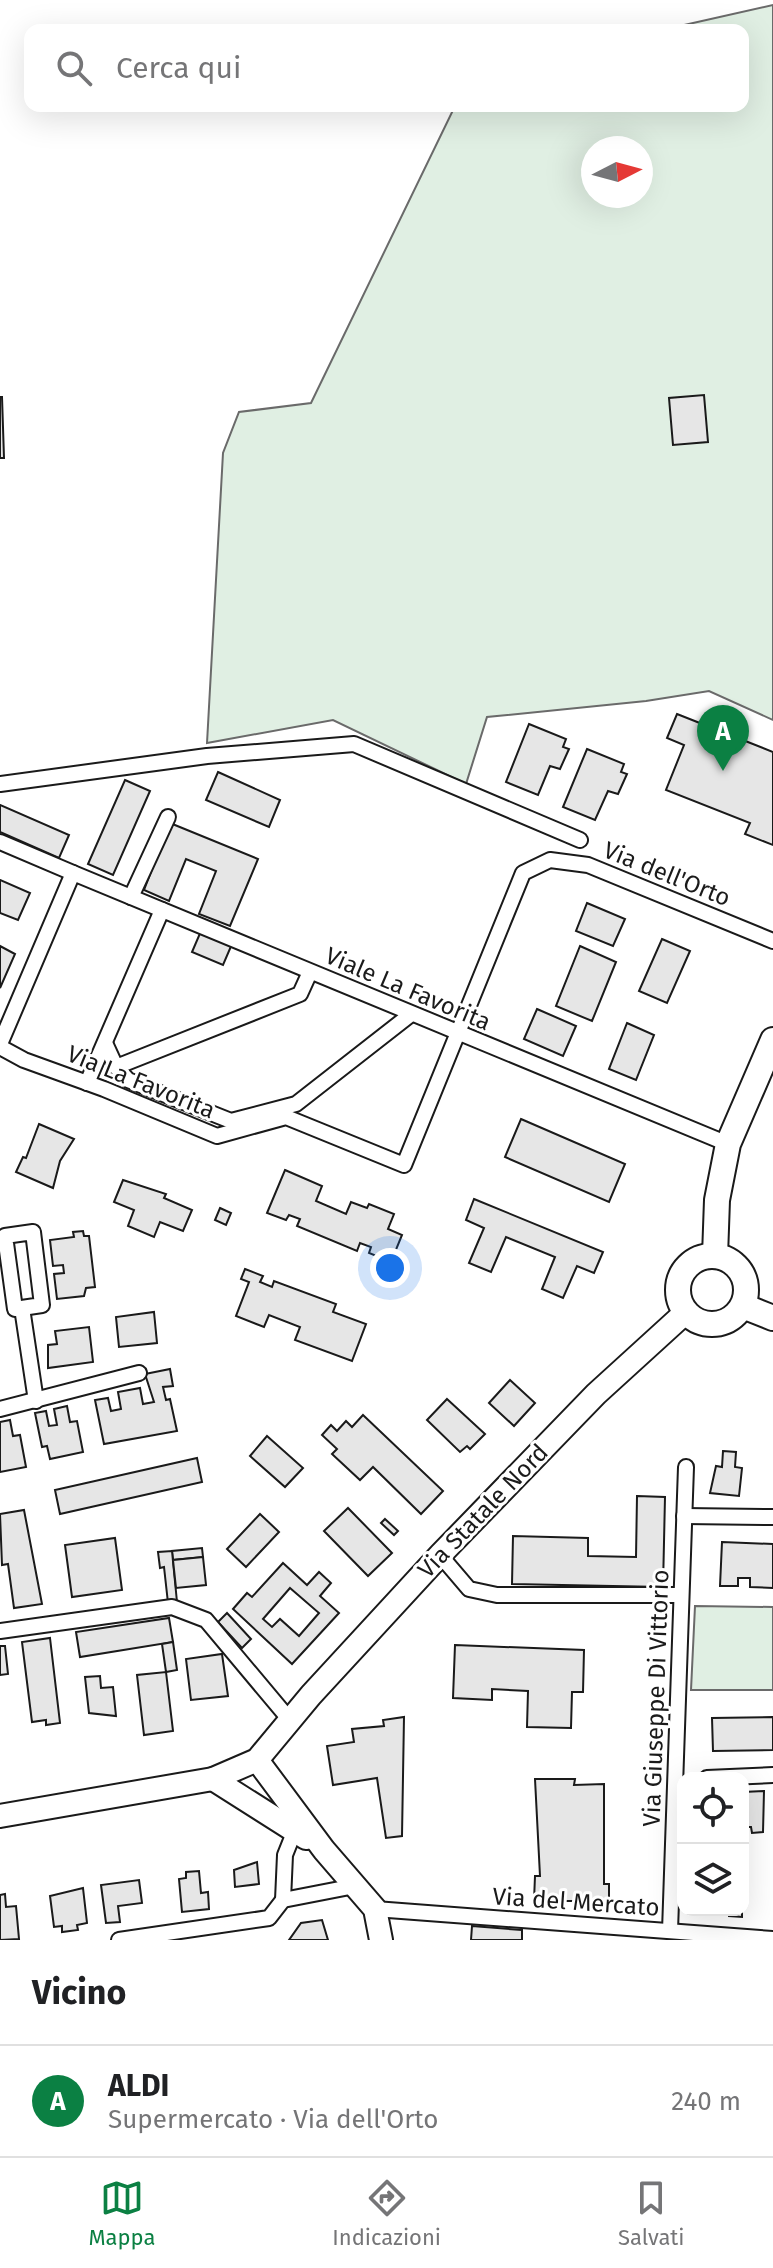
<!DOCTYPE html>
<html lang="it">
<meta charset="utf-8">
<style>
:root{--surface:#fff;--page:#f2f2f2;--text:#202124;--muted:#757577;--line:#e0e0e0;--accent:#0b8043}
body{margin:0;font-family:"Fira Sans",sans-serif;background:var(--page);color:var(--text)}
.controls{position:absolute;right:24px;bottom:24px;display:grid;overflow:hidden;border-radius:16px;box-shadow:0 8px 32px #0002}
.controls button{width:72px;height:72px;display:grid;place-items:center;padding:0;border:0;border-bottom:2px solid var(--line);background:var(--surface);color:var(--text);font:40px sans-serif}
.compass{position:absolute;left:581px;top:136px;width:72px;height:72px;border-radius:50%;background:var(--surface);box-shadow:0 8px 32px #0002;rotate:84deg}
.you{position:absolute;left:390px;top:1268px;width:28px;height:28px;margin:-20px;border:6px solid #fff;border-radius:50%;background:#1a73e8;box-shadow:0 0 0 12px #1a73e833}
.badge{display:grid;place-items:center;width:52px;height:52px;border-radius:50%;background:var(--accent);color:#fff;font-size:26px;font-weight:700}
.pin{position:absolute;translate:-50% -66px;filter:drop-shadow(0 2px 4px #0008)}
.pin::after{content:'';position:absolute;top:42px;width:28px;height:24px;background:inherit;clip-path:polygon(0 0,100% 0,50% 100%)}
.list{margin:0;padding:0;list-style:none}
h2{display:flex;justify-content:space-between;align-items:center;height:104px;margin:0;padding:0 32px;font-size:34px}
h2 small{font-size:26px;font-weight:400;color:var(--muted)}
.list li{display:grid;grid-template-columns:52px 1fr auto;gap:24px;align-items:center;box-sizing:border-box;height:112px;padding:0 32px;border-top:2px solid var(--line)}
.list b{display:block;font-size:30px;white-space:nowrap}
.list p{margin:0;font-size:26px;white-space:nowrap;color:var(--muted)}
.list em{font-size:26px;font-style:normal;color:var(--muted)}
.icon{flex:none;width:44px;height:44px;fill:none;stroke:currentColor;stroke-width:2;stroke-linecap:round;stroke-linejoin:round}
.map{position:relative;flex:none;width:773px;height:1940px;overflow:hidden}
.search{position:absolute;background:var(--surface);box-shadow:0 8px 32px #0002;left:24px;right:24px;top:24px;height:88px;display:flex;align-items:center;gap:20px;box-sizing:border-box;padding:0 28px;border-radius:16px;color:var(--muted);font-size:30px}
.sheet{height:216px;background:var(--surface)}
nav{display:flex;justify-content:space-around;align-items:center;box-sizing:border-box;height:112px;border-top:2px solid var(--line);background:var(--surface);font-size:22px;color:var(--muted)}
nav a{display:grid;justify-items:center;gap:4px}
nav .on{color:var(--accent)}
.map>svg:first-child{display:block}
.green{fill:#e0efe3;stroke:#6a6a6a;stroke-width:2;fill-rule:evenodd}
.building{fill:#e6e6e6;stroke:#1a1a1a;stroke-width:2;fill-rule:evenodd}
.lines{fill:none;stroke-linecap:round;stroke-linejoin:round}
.street-casing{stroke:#1a1a1a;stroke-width:18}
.secondary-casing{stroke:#1a1a1a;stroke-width:26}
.primary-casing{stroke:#1a1a1a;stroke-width:28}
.street{stroke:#fff;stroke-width:14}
.secondary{stroke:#fff;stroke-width:22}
.primary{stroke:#fff;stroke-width:24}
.labels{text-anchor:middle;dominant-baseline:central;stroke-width:6;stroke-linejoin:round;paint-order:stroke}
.street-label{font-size:24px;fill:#1a1a1a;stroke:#fff}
</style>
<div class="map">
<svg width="773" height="1940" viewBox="0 0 773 1940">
<rect width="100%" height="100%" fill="#fff"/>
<!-- green -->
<g class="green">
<path d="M 773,5 L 773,720 L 709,691 L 646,701 L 487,717 L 466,784 L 333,720 L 207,743 L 223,453 L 239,412 L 311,403 L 455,106 L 743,106 L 743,30 L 662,30 ZM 593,148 L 641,148 L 641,196 L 593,196 Z"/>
<path d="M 695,1606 L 773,1607 L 773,1690 L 691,1690 Z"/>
</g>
<!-- building -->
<g class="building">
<path d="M 704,395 L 708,442 L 673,445 L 669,398 Z"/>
<path d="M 0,397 L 2,397 L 4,458 L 0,458 Z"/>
<path d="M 677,714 L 773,752 L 773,845 L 745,834 L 750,823 L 666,790 L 684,745 L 667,738 Z"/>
<path d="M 529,724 L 566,739 L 563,747 L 569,749 L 560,769 L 550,766 L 538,795 L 506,782 Z"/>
<path d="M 587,749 L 624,764 L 621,772 L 627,774 L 618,794 L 608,791 L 595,820 L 563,807 Z"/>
<path d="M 218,772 L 280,800 L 269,827 L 206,800 Z"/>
<path d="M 125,780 L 150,791 L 113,875 L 88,864 Z"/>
<path d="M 0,805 L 69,835 L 59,858 L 0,832 Z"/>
<path d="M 170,823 L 258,859 L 230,926 L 199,914 L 216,871 L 186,859 L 169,901 L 144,890 Z"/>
<path d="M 0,880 L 30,893 L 18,920 L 0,913 Z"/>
<path d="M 587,903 L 625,919 L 613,946 L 576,931 Z"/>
<path d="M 201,931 L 232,944 L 223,965 L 192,952 Z"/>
<path d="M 662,939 L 690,951 L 667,1003 L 639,991 Z"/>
<path d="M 0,946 L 15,954 L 0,988 Z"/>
<path d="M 580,946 L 616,962 L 592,1021 L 556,1006 Z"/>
<path d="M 537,1009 L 576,1026 L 563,1056 L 524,1039 Z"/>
<path d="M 627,1023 L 654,1035 L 636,1080 L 609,1069 Z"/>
<path d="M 521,1119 L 625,1164 L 609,1202 L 505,1157 Z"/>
<path d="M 39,1124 L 74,1139 L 60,1161 L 53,1188 L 16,1172 L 23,1157 L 26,1158 Z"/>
<path d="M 285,1170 L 322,1186 L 316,1201 L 346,1214 L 351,1202 L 367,1208 L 369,1204 L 394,1214 L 388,1229 L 402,1235 L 391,1262 L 369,1253 L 371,1247 L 360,1243 L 357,1251 L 297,1226 L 300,1219 L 289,1215 L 286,1220 L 267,1213 Z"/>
<path d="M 123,1180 L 166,1194 L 164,1198 L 192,1210 L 183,1231 L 160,1222 L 154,1237 L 128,1226 L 134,1210 L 114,1202 Z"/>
<path d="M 474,1199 L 603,1252 L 594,1273 L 577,1266 L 563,1298 L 542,1289 L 555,1257 L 506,1237 L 491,1272 L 469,1263 L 484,1228 L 466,1220 Z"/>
<path d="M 220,1208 L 231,1213 L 226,1225 L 215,1220 Z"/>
<path d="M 83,1231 L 84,1236 L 89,1236 L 95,1287 L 86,1288 L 84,1296 L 57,1299 L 54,1274 L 64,1273 L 63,1265 L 53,1266 L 50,1240 L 74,1237 L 73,1232 Z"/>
<path d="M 245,1269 L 263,1276 L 260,1282 L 272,1287 L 274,1281 L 336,1304 L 333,1312 L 366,1324 L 352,1361 L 295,1340 L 300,1327 L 269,1315 L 264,1327 L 236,1316 L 249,1282 L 241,1279 Z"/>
<path d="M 154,1312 L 157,1343 L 119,1347 L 116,1317 Z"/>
<path d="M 89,1327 L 93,1362 L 48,1368 L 48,1345 L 57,1344 L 55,1331 Z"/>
<path d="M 170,1369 L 173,1386 L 163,1387 L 166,1400 L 170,1399 L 177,1431 L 104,1444 L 95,1400 L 108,1398 L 111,1411 L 121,1409 L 118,1392 L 140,1388 L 143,1404 L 154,1402 L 145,1374 Z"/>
<path d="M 510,1380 L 535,1403 L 514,1426 L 489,1403 Z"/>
<path d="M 447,1399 L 485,1434 L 470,1449 L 467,1446 L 460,1452 L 427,1420 Z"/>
<path d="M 67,1406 L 70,1422 L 77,1421 L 83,1452 L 50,1459 L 47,1446 L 42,1447 L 35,1413 L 46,1411 L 49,1426 L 57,1425 L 54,1409 Z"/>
<path d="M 363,1415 L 443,1491 L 421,1514 L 373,1467 L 360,1480 L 332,1454 L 337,1449 L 322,1435 L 331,1425 L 337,1431 L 346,1421 L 352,1427 Z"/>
<path d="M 10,1420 L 13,1436 L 20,1435 L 26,1467 L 0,1472 L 0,1422 Z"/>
<path d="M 267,1436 L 303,1468 L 285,1487 L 250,1456 Z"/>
<path d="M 723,1451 L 736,1452 L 735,1467 L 742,1468 L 739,1496 L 710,1493 L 716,1466 L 722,1467 Z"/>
<path d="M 197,1458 L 202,1482 L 60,1514 L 55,1490 Z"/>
<path d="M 637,1496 L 665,1497 L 663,1587 L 512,1584 L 513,1536 L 588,1538 L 588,1556 L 636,1557 Z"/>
<path d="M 348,1508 L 392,1553 L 368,1576 L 324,1531 Z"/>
<path d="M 24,1510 L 42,1604 L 14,1608 L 8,1564 L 2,1565 L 0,1514 Z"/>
<path d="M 260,1514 L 279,1532 L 246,1567 L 227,1549 Z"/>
<path d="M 385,1519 L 398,1531 L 394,1535 L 381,1523 Z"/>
<path d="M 115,1538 L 122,1590 L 72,1597 L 65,1545 Z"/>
<path d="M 722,1542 L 773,1544 L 773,1588 L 750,1587 L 750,1578 L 738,1578 L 738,1586 L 720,1586 Z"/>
<path d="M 202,1548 L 203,1557 L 173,1560 L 172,1551 Z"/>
<path d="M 172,1551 L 177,1602 L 168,1603 L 164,1567 L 160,1568 L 158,1552 Z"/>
<path d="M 203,1557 L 206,1585 L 176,1588 L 173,1560 Z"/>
<path d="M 283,1563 L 307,1585 L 319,1572 L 331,1583 L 320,1596 L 339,1613 L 292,1664 L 233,1609 L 247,1593 L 252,1597 ZM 290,1588 L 319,1613 L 299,1636 L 280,1619 L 272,1627 L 263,1619 Z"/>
<path d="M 227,1613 L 251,1639 L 242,1648 L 218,1622 Z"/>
<path d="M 169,1618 L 173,1642 L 80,1657 L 76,1632 Z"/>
<path d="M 50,1638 L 60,1723 L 46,1725 L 46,1720 L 32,1722 L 22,1642 Z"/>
<path d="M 173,1642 L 177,1670 L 166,1672 L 162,1644 Z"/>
<path d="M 455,1645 L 584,1650 L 583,1692 L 572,1692 L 571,1728 L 527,1727 L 528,1691 L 492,1689 L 492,1700 L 453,1698 Z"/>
<path d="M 0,1646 L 5,1646 L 8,1674 L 0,1675 Z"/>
<path d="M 222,1654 L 228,1696 L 191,1700 L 186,1659 Z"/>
<path d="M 166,1672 L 173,1731 L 144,1735 L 137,1675 Z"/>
<path d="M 100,1676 L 101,1688 L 113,1687 L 116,1716 L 89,1713 L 85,1677 Z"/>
<path d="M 404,1717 L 402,1836 L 386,1838 L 377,1778 L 333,1785 L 327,1746 L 354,1742 L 352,1729 L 384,1726 L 383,1720 Z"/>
<path d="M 773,1717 L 773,1750 L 713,1751 L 712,1718 Z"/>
<path d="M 535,1779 L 575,1779 L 574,1785 L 604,1784 L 604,1884 L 609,1884 L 609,1901 L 534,1901 L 535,1876 L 540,1876 Z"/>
<path d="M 764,1791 L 763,1832 L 752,1833 L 751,1827 L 743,1827 L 743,1792 Z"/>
<path d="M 257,1862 L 259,1884 L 235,1887 L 234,1870 Z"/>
<path d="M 199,1871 L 201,1893 L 208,1892 L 209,1909 L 182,1912 L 179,1879 L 186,1878 L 186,1872 Z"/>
<path d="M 139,1880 L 142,1903 L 118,1906 L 120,1922 L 106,1923 L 101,1885 Z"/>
<path d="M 83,1888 L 87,1923 L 77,1925 L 78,1930 L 62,1932 L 62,1926 L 54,1927 L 50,1896 Z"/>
<path d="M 5,1894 L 6,1907 L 16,1906 L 19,1939 L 0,1940 L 0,1895 Z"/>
<path d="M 696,1910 L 742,1910 L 742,1917 L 729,1916 L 729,1911 L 704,1910 L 704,1915 L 696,1915 Z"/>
<path d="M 322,1920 L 328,1940 L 289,1940 L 301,1923 Z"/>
<path d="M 472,1926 L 522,1930 L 522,1940 L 471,1940 Z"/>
</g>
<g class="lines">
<!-- street casing -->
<g class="street-casing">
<g id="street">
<path d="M 0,784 L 207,756 L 354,744 L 580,840"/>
<path d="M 0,842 L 73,873"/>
<path d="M 131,897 L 168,817"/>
<path d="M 105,1043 L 116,1067 L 300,994 L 310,972"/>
<path d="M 0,1044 L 73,873 L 728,1144"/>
<path d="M 0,1047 L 24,1060 L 104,1089 L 217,1136 L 286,1117 L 404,1165 L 523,873 L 550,860 L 588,865 L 773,941"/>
<path d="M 116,1067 L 128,1080 L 231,1121 L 296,1104 L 410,1015"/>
<path d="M 87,1083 L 162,910"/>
<path d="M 33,1232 L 42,1305 L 15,1309 L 5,1236 Z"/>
<path d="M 22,1308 L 36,1401"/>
<path d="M 0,1409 L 139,1373"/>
<path d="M 684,1516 L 773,1517"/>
<path d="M 440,1555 L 469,1589 L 497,1595 L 681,1595"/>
<path d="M 0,1631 L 172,1607 L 206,1620 L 289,1719"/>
<path d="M 707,1778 L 773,1775"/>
<path d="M 283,1900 L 285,1855 L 295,1830"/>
<path d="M 375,1909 L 773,1939"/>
<path d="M 670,1931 L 686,1467"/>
<path d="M 119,1940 L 269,1918 L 283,1900 L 355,1886"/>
</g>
</g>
<!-- secondary casing -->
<g class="secondary-casing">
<g id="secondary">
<path d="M 257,1760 L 324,1850 L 375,1909 L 381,1940"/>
<path d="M 213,1779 L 306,1838"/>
<path d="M 0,1816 L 213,1779 L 257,1760 L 311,1695 L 440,1555 L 596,1394 L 686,1312"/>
</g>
</g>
<!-- primary casing -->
<g class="primary-casing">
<g id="primary">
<circle cx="712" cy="1290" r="34"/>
<path d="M 715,1256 L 717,1200 L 728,1144 L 773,1040"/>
<path d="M 743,1306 L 773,1318"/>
</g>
</g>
<!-- street -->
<use href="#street" class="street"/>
<!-- secondary -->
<use href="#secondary" class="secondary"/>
<!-- primary -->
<use href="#primary" class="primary"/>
</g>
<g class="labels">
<!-- street labels -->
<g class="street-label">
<text transform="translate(667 874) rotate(22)">Via dell'Orto</text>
<text transform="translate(408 989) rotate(23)">Viale La Favorita</text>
<text transform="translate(141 1082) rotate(22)">Via La Favorita</text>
<text transform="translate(483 1511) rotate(-46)">Via Statale Nord</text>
<text transform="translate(656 1698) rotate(-88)">Via Giuseppe Di Vittorio</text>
<text transform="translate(576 1902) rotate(4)">Via del Mercato</text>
</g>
</g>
</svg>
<div class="controls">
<button><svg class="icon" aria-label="locate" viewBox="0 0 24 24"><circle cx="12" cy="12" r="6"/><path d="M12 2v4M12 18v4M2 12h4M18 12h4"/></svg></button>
<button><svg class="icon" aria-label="layers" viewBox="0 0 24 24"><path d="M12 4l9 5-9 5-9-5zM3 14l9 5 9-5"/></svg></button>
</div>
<svg class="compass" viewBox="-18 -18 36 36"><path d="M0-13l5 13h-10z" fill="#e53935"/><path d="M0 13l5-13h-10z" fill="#757577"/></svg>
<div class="you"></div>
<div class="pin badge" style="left:723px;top:771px">A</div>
<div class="search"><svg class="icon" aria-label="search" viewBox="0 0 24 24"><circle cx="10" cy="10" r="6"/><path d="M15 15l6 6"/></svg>Cerca qui</div>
</div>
<section class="sheet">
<h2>Vicino<small></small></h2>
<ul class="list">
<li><span class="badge">A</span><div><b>ALDI</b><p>Supermercato · Via dell'Orto</p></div><em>240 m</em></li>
</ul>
</section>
<nav>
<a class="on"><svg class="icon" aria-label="map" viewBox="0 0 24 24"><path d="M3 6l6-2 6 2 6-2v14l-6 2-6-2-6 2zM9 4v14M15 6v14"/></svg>Mappa</a>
<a><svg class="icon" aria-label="directions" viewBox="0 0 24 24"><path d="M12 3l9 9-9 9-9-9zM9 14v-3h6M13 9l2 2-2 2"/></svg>Indicazioni</a>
<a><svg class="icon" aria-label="saved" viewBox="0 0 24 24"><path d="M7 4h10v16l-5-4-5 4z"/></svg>Salvati</a>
</nav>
